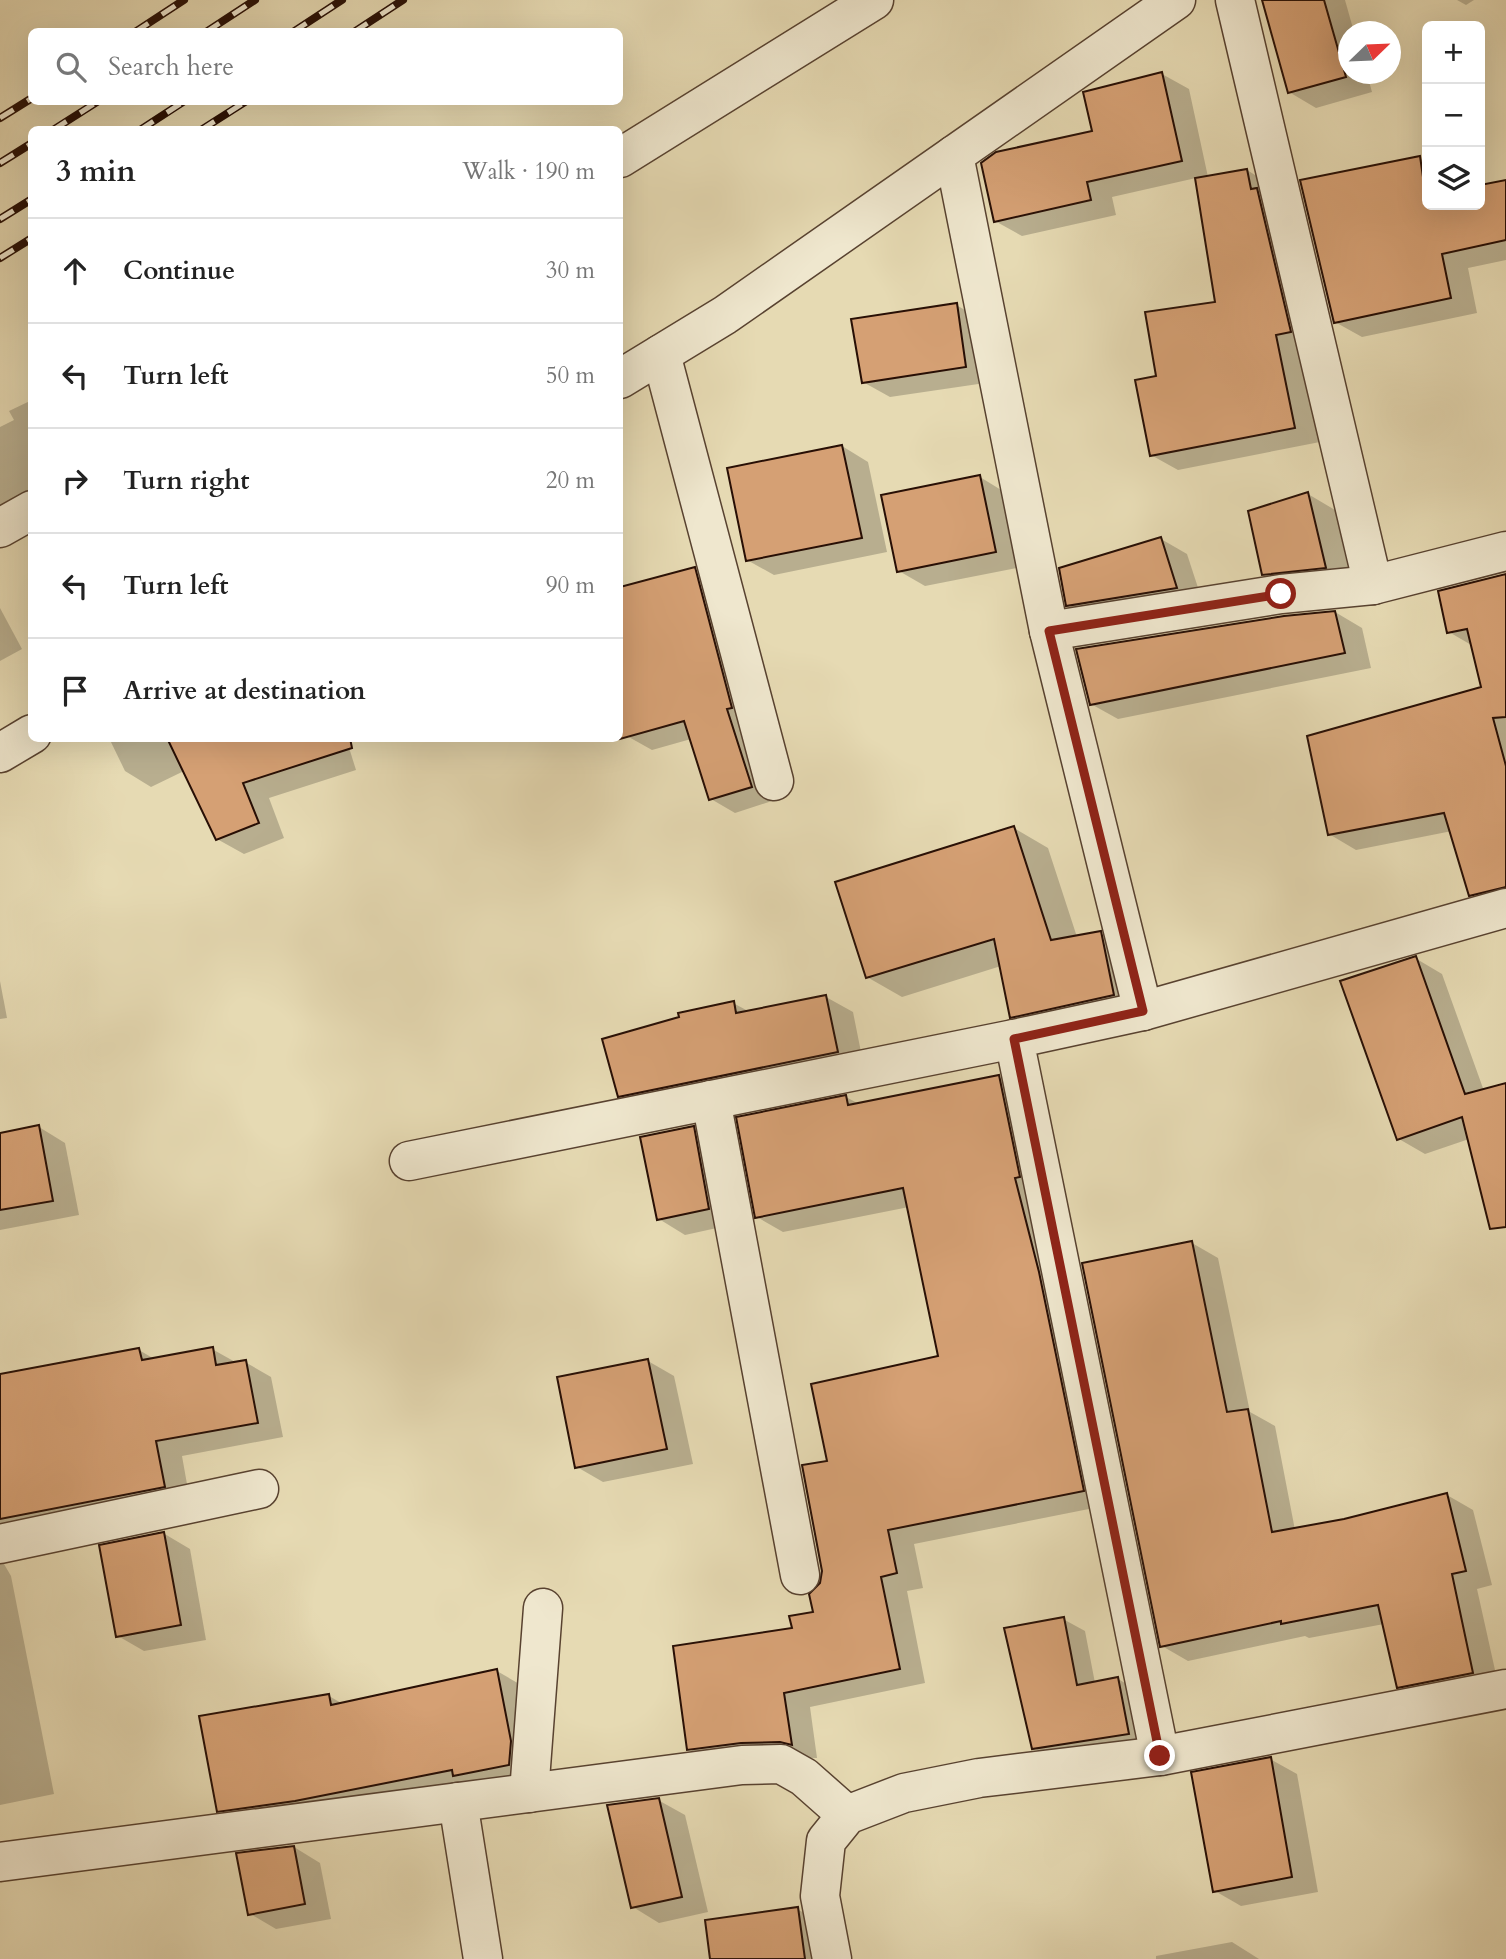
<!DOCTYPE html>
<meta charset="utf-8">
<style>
:root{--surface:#fff;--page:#f6f6f6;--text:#222;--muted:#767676;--line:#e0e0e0}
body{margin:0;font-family:Cardo,serif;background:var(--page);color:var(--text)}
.controls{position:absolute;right:21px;top:21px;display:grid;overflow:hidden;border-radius:10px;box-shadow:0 7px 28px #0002}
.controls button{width:63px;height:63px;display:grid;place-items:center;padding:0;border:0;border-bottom:2px solid var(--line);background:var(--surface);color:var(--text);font:35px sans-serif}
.compass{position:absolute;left:1338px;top:21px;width:63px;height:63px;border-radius:50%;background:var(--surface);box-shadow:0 7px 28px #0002;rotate:67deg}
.stop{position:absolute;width:21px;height:21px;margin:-16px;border:5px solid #8f2418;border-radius:50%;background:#fff}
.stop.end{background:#8f2418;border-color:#fff;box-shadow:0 2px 7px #0008}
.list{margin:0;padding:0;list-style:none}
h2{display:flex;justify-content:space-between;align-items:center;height:91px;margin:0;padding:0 28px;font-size:30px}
h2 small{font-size:23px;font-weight:400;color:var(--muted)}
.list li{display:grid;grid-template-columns:46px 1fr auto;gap:21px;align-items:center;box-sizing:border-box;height:105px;padding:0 28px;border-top:2px solid var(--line)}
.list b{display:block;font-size:26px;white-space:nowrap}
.list em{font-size:23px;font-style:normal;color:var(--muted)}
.icon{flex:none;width:38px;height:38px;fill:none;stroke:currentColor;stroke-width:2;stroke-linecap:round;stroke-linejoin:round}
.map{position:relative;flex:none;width:1506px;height:1959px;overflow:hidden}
.search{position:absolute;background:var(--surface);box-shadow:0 7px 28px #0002;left:28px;top:28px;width:595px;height:77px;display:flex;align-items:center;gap:18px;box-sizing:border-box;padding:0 24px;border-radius:10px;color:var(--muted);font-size:26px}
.panel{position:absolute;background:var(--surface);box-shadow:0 7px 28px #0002;left:28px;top:126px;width:595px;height:616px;border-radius:10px}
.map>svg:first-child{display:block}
.shadow{fill:#0003}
.building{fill:#d5a074;stroke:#280f05;stroke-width:2}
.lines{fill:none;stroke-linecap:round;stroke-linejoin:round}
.minor-casing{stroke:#584230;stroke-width:41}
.minor{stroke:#efe7ce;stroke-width:38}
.rail-casing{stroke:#280f05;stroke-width:8}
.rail{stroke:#efe7ce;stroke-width:5;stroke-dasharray:16;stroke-linecap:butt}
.route{stroke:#8f2418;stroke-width:9}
</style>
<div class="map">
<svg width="1506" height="1959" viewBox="0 0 1506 1959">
<rect width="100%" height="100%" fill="#e6dab3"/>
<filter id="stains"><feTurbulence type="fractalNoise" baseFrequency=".00286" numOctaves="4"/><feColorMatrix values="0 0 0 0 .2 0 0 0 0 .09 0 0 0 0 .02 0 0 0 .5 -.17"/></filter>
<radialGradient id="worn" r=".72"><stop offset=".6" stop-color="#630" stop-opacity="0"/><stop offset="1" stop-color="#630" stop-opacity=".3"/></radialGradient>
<!-- shadow -->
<g class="shadow">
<path d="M 1263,0 L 1345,0 L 1354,32 L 1348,32 L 1348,74 L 1367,74 L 1372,92 L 1316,108 L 1289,92 Z"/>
<path d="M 1457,0 L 1474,0 L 1466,5 Z"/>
<path d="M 1162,74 L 1189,89 L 1208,177 L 1247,170 L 1273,186 L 1320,442 L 1178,470 L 1151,455 L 1158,377 L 1217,303 L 1196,178 L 1112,197 L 1116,215 L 1022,236 L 995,221 Z"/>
<path d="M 1419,158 L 1427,163 L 1427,205 L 1480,205 L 1480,187 L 1506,181 L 1506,260 L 1468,268 L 1477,313 L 1362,337 L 1335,322 Z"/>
<path d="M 956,305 L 983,320 L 992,382 L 890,397 L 863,382 Z"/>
<path d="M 32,400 L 32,512 L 21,518 L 0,506 L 0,427 L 14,420 L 9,411 Z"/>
<path d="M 842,446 L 868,462 L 887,552 L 774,575 L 747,560 Z"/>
<path d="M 980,477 L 1006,493 L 1022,567 L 925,586 L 899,571 Z"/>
<path d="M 1308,494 L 1335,510 L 1351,582 L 1291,589 L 1264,574 Z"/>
<path d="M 1161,539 L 1187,554 L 1203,603 L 1094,620 L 1068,605 Z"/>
<path d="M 694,569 L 719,583 L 751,723 L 775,800 L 735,813 L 711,799 L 691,739 L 652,750 L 627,736 L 620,708 L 620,589 Z"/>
<path d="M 1506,574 L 1506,695 L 1473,646 L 1449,632 Z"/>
<path d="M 0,608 L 22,649 L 0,661 Z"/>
<path d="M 1335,612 L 1362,628 L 1371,668 L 1118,719 L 1091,704 Z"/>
<path d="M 1506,701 L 1506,907 L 1497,910 L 1471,895 L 1452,831 L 1356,850 L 1329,834 Z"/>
<path d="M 109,738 L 346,738 L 356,770 L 269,798 L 284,838 L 244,854 L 217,839 L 184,771 L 151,787 L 125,771 Z"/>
<path d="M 1014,828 L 1048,848 L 1077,937 L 1100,933 L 1135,952 L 1147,1014 L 1046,1036 L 1011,1016 L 1001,966 L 902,997 L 867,977 Z"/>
<path d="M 1415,958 L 1442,974 L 1484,1091 L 1506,1085 L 1506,1214 L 1469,1139 L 1425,1154 L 1399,1139 Z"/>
<path d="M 0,981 L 7,1018 L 0,1019 Z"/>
<path d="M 826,997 L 853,1012 L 864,1067 L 646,1111 L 619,1095 L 733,1003 L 750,1012 Z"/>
<path d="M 999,1077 L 1025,1092 L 1109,1505 L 914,1544 L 923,1588 L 907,1591 L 925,1683 L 810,1707 L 817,1758 L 768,1757 L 715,1764 L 689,1749 L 794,1630 L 815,1613 L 822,1584 L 829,1462 L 940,1357 L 909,1207 L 783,1232 L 757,1217 L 846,1097 L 859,1104 Z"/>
<path d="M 39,1127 L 65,1143 L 79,1215 L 0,1230 L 0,1135 Z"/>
<path d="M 693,1128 L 720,1143 L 735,1224 L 685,1235 L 659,1219 Z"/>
<path d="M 1192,1243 L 1218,1258 L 1250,1412 L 1275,1426 L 1295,1530 L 1447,1495 L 1473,1510 L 1492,1585 L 1477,1589 L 1499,1688 L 1425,1702 L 1398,1687 L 1384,1624 L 1309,1638 L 1305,1636 L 1188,1661 L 1162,1646 Z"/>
<path d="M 212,1349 L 237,1363 L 245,1362 L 271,1377 L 283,1437 L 182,1456 L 190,1501 L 4,1537 L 4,1564 L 11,1576 L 54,1794 L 0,1805 L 0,1376 L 139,1350 L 156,1360 Z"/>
<path d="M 648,1361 L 674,1376 L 693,1464 L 603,1482 L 577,1467 Z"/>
<path d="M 163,1533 L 190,1549 L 206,1640 L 144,1651 L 118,1636 Z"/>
<path d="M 1063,1619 L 1085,1631 L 1095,1683 L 1118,1679 L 1139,1691 L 1150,1746 L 1056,1761 L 1034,1748 Z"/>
<path d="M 497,1671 L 521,1685 L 533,1779 L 243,1825 L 218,1810 L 329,1696 L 343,1704 Z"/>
<path d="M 1270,1759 L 1297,1774 L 1318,1892 L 1241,1906 L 1215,1891 Z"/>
<path d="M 658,1800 L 685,1815 L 708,1912 L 659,1923 L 633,1907 Z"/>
<path d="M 294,1847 L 320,1863 L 331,1919 L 276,1929 L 249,1913 Z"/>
<path d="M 797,1909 L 824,1924 L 829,1959 L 712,1959 Z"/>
<path d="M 1232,1942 L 1259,1959 L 1156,1959 L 1156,1956 Z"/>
</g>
<!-- building -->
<g class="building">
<path d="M 1262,0 L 1324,0 L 1346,77 L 1288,93 Z"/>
<path d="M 1162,72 L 1182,161 L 1087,182 L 1091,200 L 994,222 L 981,163 L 996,152 L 1092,131 L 1083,92 Z"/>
<path d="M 1420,156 L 1427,205 L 1480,205 L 1480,185 L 1506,180 L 1506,240 L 1442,254 L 1451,298 L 1334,323 L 1300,180 Z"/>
<path d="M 1247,169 L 1251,189 L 1257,188 L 1291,332 L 1276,335 L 1295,428 L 1150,456 L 1135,380 L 1156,376 L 1145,312 L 1215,302 L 1195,178 Z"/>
<path d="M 957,303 L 966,367 L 862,383 L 851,319 Z"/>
<path d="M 842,445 L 862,538 L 746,561 L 727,468 Z"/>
<path d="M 980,475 L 996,552 L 897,572 L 881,495 Z"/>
<path d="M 1308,492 L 1326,568 L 1262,575 L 1248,511 Z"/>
<path d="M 1161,537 L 1177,588 L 1066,606 L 1059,568 Z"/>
<path d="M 695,567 L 732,708 L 727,709 L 752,787 L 709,800 L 684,721 L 620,739 L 620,587 Z"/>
<path d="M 1506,574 L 1506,717 L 1493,718 L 1506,766 L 1506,887 L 1469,896 L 1444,813 L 1328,835 L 1307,736 L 1481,687 L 1467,629 L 1447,633 L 1438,591 Z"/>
<path d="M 1335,611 L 1345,653 L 1090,705 L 1076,649 L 1284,616 Z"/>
<path d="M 167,738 L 350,738 L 352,748 L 243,783 L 259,823 L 216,840 Z"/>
<path d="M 1014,826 L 1051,940 L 1101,931 L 1114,995 L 1010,1018 L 994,939 L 866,978 L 835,882 Z"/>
<path d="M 1416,956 L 1465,1094 L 1506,1083 L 1506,1227 L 1490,1229 L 1462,1117 L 1397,1140 L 1340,981 Z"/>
<path d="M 826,995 L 838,1052 L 618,1097 L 602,1039 L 679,1017 L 678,1013 L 734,1001 L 736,1013 Z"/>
<path d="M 999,1075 L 1020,1177 L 1015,1178 L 1039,1272 L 1084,1491 L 888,1530 L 897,1573 L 881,1577 L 900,1669 L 784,1693 L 792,1745 L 780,1742 L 741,1743 L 687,1750 L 673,1646 L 792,1628 L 789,1616 L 813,1612 L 809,1594 L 820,1583 L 822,1571 L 802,1465 L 827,1461 L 811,1384 L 938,1356 L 903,1188 L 755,1218 L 736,1117 L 846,1095 L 848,1105 Z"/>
<path d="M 39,1125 L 53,1201 L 0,1210 L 0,1133 Z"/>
<path d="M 694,1126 L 709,1209 L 657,1220 L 640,1137 Z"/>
<path d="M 1192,1241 L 1227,1412 L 1248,1409 L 1272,1532 L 1344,1519 L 1447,1493 L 1466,1571 L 1452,1574 L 1473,1673 L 1397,1688 L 1378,1605 L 1281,1624 L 1281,1621 L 1160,1647 L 1082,1263 Z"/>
<path d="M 213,1347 L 216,1365 L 246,1360 L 258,1423 L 156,1441 L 165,1487 L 0,1519 L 0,1374 L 139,1348 L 142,1360 Z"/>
<path d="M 648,1359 L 667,1449 L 575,1468 L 557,1377 Z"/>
<path d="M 164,1532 L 181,1625 L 116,1637 L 99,1545 Z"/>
<path d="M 1064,1617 L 1077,1685 L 1118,1677 L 1129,1734 L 1032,1749 L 1004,1628 Z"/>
<path d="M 497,1669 L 511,1741 L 509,1765 L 453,1776 L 452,1770 L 295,1801 L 217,1812 L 199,1716 L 329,1694 L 331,1705 Z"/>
<path d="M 1271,1757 L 1292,1877 L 1213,1892 L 1191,1772 Z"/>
<path d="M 659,1798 L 682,1897 L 631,1908 L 607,1805 Z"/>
<path d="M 294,1846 L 305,1904 L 248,1915 L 236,1853 Z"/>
<path d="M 798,1907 L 805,1959 L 710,1959 L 705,1920 Z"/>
</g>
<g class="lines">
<!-- minor casing -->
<g class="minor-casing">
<g id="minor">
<path d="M 1235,0 L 1373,585"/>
<path d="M 954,155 L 1049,631 L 1143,1011"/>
<path d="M 620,158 L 874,0"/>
<path d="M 661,354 L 774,781"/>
<path d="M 620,379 L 725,315 L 1176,0"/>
<path d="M 0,528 L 32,510"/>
<path d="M 1049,631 L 1281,594 L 1373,585 L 1506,551"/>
<path d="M 0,753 L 32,734"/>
<path d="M 711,1100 L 800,1575"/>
<path d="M 409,1161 L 1014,1039"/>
<path d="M 0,1544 L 259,1489"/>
<path d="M 1160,1756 L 1014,1039 L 1143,1011 L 1506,908"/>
<path d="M 529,1793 L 543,1608"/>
<path d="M 458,1802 L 483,1959"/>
<path d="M 0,1862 L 742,1765 L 781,1764 L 804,1777 L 847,1815"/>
<path d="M 832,1959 L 820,1896 L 826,1841 L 847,1815 L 904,1793 L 979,1778 L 1160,1756 L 1506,1689"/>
</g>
</g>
<!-- minor -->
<use href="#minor" class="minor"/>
<!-- rail casing -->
<g class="rail-casing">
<g id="rail">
<path d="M 135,32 L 184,0"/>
<path d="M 206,32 L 255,0"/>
<path d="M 293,32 L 342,0"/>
<path d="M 354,32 L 403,0"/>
<path d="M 0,118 L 32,98"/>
<path d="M 53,130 L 97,102"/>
<path d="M 140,130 L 183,102"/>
<path d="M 201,130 L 245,102"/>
<path d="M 0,163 L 32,143"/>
<path d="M 0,219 L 32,199"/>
<path d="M 0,258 L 32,238"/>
</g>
</g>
<!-- rail -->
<use href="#rail" class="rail"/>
</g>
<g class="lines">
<!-- route -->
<path class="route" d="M 1160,1756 L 1014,1039 L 1143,1011 L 1049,631 L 1281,594"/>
</g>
<rect width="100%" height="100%" filter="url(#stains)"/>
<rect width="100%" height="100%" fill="url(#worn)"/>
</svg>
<div class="controls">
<button>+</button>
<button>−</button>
<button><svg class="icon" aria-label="layers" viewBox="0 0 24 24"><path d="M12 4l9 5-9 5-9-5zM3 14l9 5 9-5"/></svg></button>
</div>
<svg class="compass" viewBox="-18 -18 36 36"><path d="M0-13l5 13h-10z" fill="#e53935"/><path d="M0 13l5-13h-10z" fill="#767676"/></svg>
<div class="stop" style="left:1281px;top:594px"></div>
<div class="stop end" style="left:1160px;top:1756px"></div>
<div class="search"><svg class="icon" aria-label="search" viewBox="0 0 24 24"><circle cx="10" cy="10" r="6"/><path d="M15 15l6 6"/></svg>Search here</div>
<section class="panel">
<h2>3 min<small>Walk · 190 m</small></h2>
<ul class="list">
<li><svg class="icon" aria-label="ahead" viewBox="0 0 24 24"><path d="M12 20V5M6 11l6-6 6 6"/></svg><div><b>Continue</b></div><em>30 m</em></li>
<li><svg class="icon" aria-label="left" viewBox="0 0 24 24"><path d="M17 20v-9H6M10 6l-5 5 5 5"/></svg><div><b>Turn left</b></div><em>50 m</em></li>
<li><svg class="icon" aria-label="right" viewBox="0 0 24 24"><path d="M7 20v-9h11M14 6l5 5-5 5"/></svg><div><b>Turn right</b></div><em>20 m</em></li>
<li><svg class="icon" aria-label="left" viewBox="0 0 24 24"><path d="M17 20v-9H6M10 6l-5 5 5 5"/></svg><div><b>Turn left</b></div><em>90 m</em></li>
<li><svg class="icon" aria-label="arrive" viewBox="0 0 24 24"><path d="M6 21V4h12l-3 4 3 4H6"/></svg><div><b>Arrive at destination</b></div></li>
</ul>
</section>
</div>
